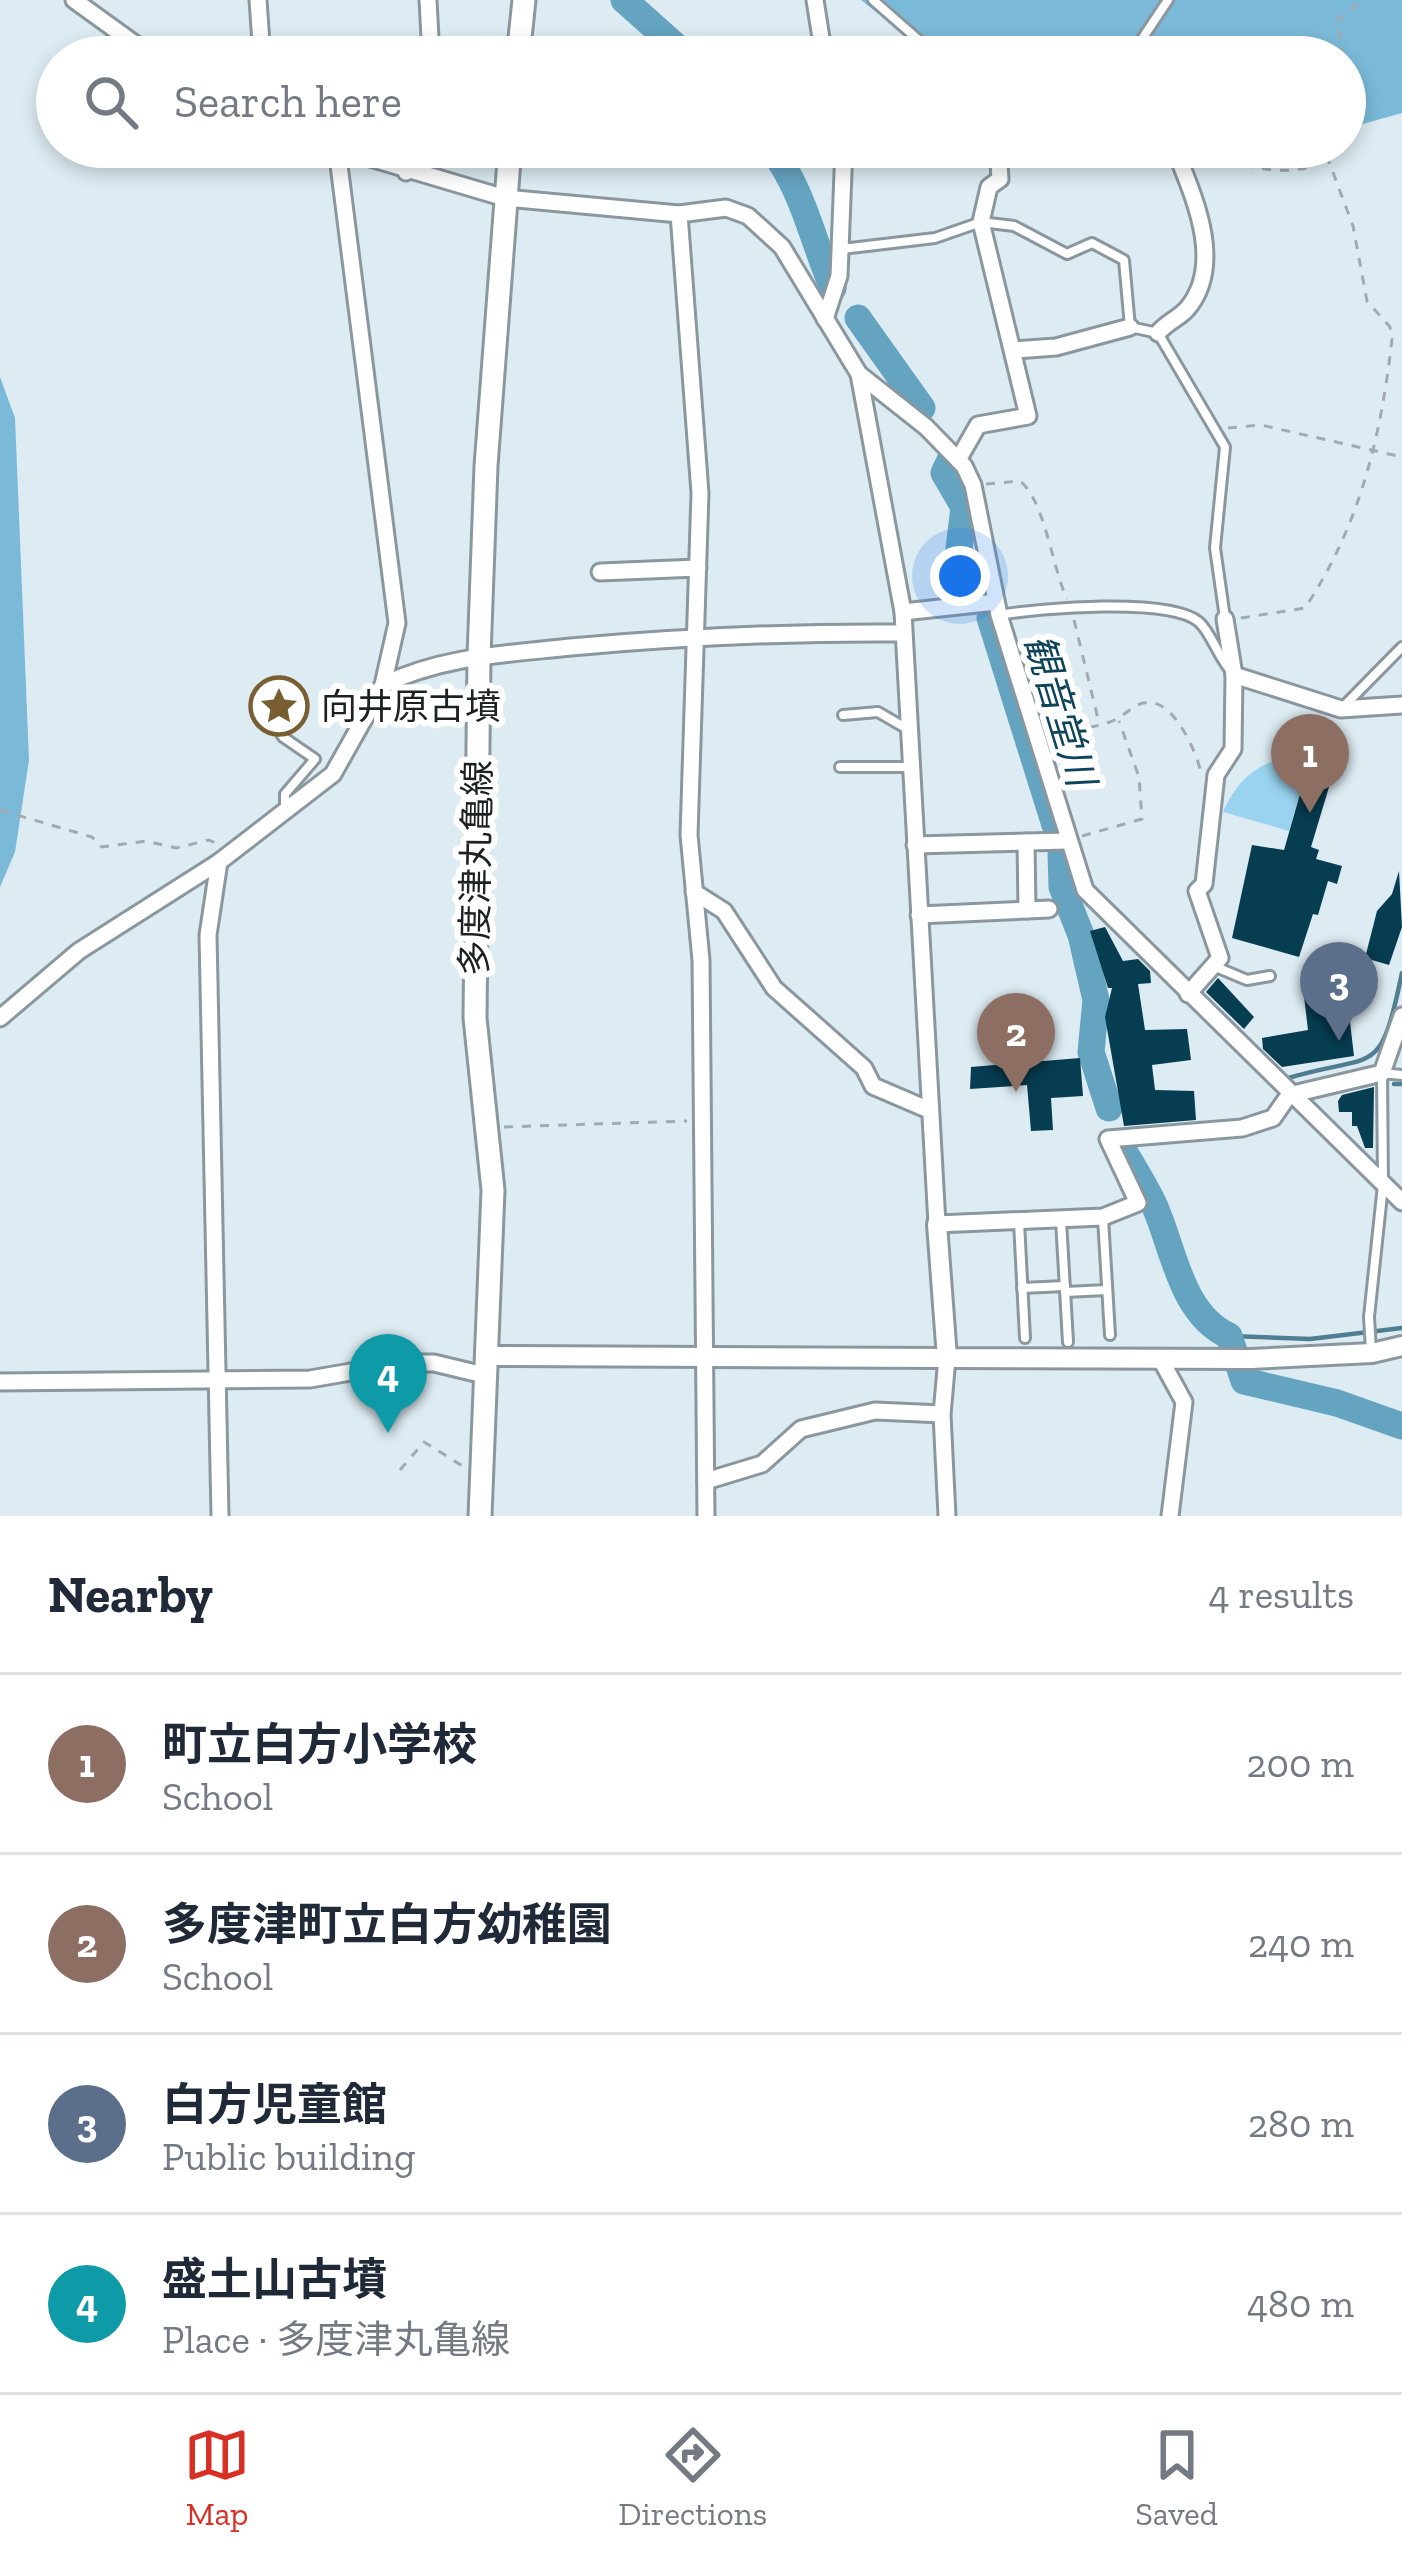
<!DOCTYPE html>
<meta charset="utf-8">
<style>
:root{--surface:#fff;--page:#f2f2f3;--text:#1f2937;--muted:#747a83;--line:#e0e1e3;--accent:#d93025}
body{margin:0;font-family:"Zilla Slab","Noto Sans JP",serif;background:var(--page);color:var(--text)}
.you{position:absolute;left:960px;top:576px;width:42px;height:42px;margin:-30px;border:9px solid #fff;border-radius:50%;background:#1a73e8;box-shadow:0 0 0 18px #1a73e833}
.badge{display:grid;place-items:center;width:78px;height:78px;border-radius:50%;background:var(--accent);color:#fff;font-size:39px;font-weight:700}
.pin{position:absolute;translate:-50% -99px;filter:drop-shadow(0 3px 6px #0008)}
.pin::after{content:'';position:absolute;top:63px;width:42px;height:36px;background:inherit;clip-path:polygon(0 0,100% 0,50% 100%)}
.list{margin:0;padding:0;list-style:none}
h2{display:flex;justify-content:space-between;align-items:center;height:156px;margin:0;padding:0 48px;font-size:51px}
h2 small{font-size:39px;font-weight:400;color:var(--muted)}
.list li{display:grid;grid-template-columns:78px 1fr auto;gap:36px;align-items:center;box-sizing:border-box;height:180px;padding:0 48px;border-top:3px solid var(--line)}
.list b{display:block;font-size:45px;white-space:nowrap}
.list p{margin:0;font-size:39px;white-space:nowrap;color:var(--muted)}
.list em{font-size:39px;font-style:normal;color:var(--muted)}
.icon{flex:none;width:66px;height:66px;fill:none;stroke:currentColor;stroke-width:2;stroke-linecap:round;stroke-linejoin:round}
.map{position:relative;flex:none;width:1402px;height:1516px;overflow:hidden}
.search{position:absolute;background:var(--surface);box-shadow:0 6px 18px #0003;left:36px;right:36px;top:36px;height:132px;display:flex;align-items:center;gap:30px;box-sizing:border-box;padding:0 42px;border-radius:66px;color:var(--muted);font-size:45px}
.sheet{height:876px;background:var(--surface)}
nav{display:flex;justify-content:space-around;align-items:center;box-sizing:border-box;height:168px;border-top:3px solid var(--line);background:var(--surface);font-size:33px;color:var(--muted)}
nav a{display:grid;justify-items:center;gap:6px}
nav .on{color:var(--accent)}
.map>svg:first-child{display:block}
.green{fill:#99d3ef}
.forest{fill:#7abad8}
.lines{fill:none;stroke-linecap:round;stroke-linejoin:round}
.stream{stroke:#4f7d92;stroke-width:4.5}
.river{stroke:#65a4c1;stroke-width:27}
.building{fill:#073d51}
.service-casing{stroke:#8a979e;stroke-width:14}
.minor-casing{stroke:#8a979e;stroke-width:21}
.tertiary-casing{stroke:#8a979e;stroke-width:24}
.secondary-casing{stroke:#8a979e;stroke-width:27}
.path{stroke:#9fabb1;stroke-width:3;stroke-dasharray:9 9;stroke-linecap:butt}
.service{stroke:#fff;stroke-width:8}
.minor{stroke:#fff;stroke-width:15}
.tertiary{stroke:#fff;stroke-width:18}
.secondary{stroke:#fff;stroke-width:21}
.labels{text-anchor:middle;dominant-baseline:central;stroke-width:12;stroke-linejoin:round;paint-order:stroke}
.poi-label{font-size:36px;fill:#1c2124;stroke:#fff;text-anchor:start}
.street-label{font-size:36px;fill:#1c2124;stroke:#fff}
.water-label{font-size:39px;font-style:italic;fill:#0d4459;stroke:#fff}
</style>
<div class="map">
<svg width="1402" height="1516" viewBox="0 0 1402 1516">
<rect width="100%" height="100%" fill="#ddecf3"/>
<!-- green -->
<path class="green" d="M 1310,758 L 1289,831 L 1223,812 C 1240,773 1268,754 1310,758 Z"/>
<!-- forest -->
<g class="forest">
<path d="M 861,0 L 1402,0 L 1402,113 L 1345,129 L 1345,57 L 933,57 Z"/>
<path d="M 0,377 L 15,418 L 29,760 L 15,852 L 0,887 Z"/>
</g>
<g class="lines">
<!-- stream -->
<g class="stream">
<path d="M 1285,1079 C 1378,1051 1379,1081 1402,973"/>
<path d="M 1394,1084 L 1402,1084"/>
<path d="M 1229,1336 L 1310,1339 L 1402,1328"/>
</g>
<!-- river -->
<g class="river">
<path d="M 624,0 L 688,57"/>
<path d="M 770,147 C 802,186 813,242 833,288"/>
<path d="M 858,318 L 922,408"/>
<path d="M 952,456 L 944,473 L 964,507 L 959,549 L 979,596"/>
<path d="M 990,618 L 1055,825"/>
<path d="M 1061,852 L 1062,887 L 1081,935 L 1096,1000 L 1091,1052 L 1109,1108"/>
<path d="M 1122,1148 C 1133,1167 1146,1187 1155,1207 C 1174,1250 1181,1314 1229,1336 L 1244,1381 L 1337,1403 L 1402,1426"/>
</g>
</g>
<!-- building -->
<g class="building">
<path d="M 1304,780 L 1329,787 L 1311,847 L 1319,850 L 1316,859 L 1342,866 L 1337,884 L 1328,881 L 1318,915 L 1313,914 L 1299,957 L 1232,938 L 1252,845 L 1284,850 Z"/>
<path d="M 1399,871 L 1402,927 L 1389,965 L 1365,958 L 1377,911 L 1392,894 Z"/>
<path d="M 1105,927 L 1123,961 L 1138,959 L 1150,971 L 1151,983 L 1138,984 L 1145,1030 L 1187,1029 L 1191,1060 L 1152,1065 L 1155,1090 L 1194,1091 L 1196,1120 L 1124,1126 L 1105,1017 L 1112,988 L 1108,988 L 1090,931 Z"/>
<path d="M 1218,978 L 1254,1017 L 1244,1029 L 1206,992 Z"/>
<path d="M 1320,994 L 1322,1008 L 1348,1005 L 1354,1056 L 1282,1067 L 1263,1049 L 1262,1038 L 1308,1030 L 1304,996 Z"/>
<path d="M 1080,1058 L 1083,1096 L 1051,1098 L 1053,1130 L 1031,1131 L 1027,1085 L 970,1089 L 971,1067 Z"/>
<path d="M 1374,1087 L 1373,1148 L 1365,1148 L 1357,1126 L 1352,1126 L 1352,1112 L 1339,1112 L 1338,1101 L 1342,1095 Z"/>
</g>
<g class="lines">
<!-- service casing -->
<g class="service-casing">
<g id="service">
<path d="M 873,0 L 938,57"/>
<path d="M 1130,57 L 1168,0"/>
<path d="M 842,249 L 935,238 L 981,222 L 1014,226 L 1067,254 L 1092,243 L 1124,260 L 1130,327 L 1158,333 L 1225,447 L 1215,548 L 1225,618"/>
<path d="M 1000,615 C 1039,608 1170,597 1199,622 C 1211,633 1218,656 1230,670"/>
<path d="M 1344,706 L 1402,647"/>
<path d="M 268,713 L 283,737 L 315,759 L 285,794 L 285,810"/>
<path d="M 843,715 L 878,712 L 909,730"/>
<path d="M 840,767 L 910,767"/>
<path d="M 1216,967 L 1247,980 L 1270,976"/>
<path d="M 1103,1218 L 1110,1335"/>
<path d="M 1061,1220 L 1068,1342"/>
<path d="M 1019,1222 L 1025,1338"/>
<path d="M 1022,1288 L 1065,1286"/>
<path d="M 1065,1292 L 1107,1290"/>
<path d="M 1371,1351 L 1369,1317 L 1383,1185 L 1382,1073 L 1402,1075"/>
</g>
</g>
<!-- minor casing -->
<g class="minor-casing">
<g id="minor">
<path d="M 74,0 L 153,57"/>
<path d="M 258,0 L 262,57"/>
<path d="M 428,0 L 431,57"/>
<path d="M 815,0 L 824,57"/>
<path d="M 333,147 L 505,198 L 679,214 L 726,208 L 748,216 L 782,247 L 859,374 L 926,427 L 964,466 L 973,485 L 999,615 L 1085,890 L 1402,1202"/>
<path d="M 406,172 L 419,147"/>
<path d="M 679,214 L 700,493 L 689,835 L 701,960 L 706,1516"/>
<path d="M 825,319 L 839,276 L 844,147"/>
<path d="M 1158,333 C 1166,323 1179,318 1187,309 C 1226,263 1192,193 1174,147"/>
<path d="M 1014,350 L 1056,347 L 1130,327"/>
<path d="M 859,374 L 903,612 L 937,1224 L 1103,1217 L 1138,1203 L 1108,1139 L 1242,1128 L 1273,1118 L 1289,1095 L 1382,1073 L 1402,1016"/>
<path d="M 958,460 L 978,425 L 1028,416 L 981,222 L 989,187 L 1000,179 L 998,147"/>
<path d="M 600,572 L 698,568"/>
<path d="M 903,612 L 996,602"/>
<path d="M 1234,675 L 1341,709 L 1402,705"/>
<path d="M 383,685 C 443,656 506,654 571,647 C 682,637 792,632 903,633"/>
<path d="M 1026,842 L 1027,910"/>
<path d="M 915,845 L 1068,841"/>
<path d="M 219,862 L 208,935 L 220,1516"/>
<path d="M 694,892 L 724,911 L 774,988 L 864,1068 L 873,1086 L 929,1110"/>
<path d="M 919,915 L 1049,909"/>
<path d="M 1188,994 L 1220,958 L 1197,891 L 1204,884 L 1216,775 L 1233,749 L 1234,675 L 1225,619"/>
<path d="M 0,1018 L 79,951 L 219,862 L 333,774 L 383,685 L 397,623 L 337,149"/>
<path d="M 947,1358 L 942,1414 L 947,1516"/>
<path d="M 1161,1360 L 1184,1402 L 1170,1516"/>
<path d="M 0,1382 L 310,1379 L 403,1363 L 434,1363 L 488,1376"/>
<path d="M 706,1481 L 762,1464 L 801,1429 L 875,1411 L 942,1414"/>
</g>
</g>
<!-- tertiary casing -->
<g class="tertiary-casing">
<g id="tertiary">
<path d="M 937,1224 L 947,1358 L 1251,1359 L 1372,1353 L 1402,1346"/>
<path d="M 489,1356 L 947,1358"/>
</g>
</g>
<!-- secondary casing -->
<g class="secondary-casing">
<g id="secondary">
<path d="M 518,57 L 524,0"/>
<path d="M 480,1516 L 493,1190 L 475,1018 L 479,656 L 486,466 L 510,147"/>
</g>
</g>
<!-- path -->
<g class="path">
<path d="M 1343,57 L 1337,20 L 1363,0"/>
<path d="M 1345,63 L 1350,86 L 1345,122"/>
<path d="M 1192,152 C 1239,162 1283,183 1327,160"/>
<path d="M 1228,428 L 1261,425 L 1402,457"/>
<path d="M 986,484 L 1020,481 C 1045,501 1052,567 1067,599"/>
<path d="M 1241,618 L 1305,608 C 1360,525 1381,437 1392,339 L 1390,327 L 1367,301 L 1353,226 L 1328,159 L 1338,147"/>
<path d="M 1074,620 L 1099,723"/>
<path d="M 1054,733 C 1073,729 1103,728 1120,717 C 1131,710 1138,700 1154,703 C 1177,708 1197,753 1201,773"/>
<path d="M 0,810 L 92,837 L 102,847 L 146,841 L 176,848 L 209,840 L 220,845"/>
<path d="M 1082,836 L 1142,819 L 1139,777 L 1119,721"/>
<path d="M 504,1127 L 687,1121"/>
<path d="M 400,1470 L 424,1442 L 464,1467"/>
</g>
<!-- service -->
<use href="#service" class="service"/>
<!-- minor -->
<use href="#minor" class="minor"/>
<!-- tertiary -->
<use href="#tertiary" class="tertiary"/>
<!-- secondary -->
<use href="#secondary" class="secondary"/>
</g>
<!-- icons -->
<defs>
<g id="sight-ring" transform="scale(3)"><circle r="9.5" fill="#fff" stroke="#785e30" stroke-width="1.5"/><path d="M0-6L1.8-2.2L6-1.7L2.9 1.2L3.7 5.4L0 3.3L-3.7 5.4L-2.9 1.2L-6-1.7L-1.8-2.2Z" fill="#785e30"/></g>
</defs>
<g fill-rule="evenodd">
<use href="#sight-ring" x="279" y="706"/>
</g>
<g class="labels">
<!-- poi labels -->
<g class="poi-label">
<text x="321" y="706">向井原古墳</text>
</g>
<!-- street labels -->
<g class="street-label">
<text transform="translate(476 868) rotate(-89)">多度津丸亀線</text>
</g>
<!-- water labels -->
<g class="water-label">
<text transform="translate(1060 710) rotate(73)">観音堂川</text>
</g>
</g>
</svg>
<div class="you"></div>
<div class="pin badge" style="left:1310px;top:813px;background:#8d6e63">1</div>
<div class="pin badge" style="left:1016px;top:1092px;background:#8d6e63">2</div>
<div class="pin badge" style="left:1339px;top:1041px;background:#5c6f8a">3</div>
<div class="pin badge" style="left:388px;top:1433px;background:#0f9aa8">4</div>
<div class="search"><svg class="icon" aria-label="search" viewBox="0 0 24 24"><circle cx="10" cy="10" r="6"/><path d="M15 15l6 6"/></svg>Search here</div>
</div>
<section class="sheet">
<h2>Nearby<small>4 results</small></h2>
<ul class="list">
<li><span class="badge" style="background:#8d6e63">1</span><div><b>町立白方小学校</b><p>School</p></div><em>200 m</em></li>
<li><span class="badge" style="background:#8d6e63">2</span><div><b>多度津町立白方幼稚園</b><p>School</p></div><em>240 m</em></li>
<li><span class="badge" style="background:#5c6f8a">3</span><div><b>白方児童館</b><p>Public building</p></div><em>280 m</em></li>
<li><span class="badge" style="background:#0f9aa8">4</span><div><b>盛土山古墳</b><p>Place · 多度津丸亀線</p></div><em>480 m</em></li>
</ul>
</section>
<nav>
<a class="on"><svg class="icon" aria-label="map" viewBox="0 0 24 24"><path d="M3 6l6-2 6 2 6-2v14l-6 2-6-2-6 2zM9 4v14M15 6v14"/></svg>Map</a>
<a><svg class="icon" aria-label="directions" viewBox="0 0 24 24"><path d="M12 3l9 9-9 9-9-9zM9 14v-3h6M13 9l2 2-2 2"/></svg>Directions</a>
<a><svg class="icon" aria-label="saved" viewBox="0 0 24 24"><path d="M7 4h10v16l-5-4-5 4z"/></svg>Saved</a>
</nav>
